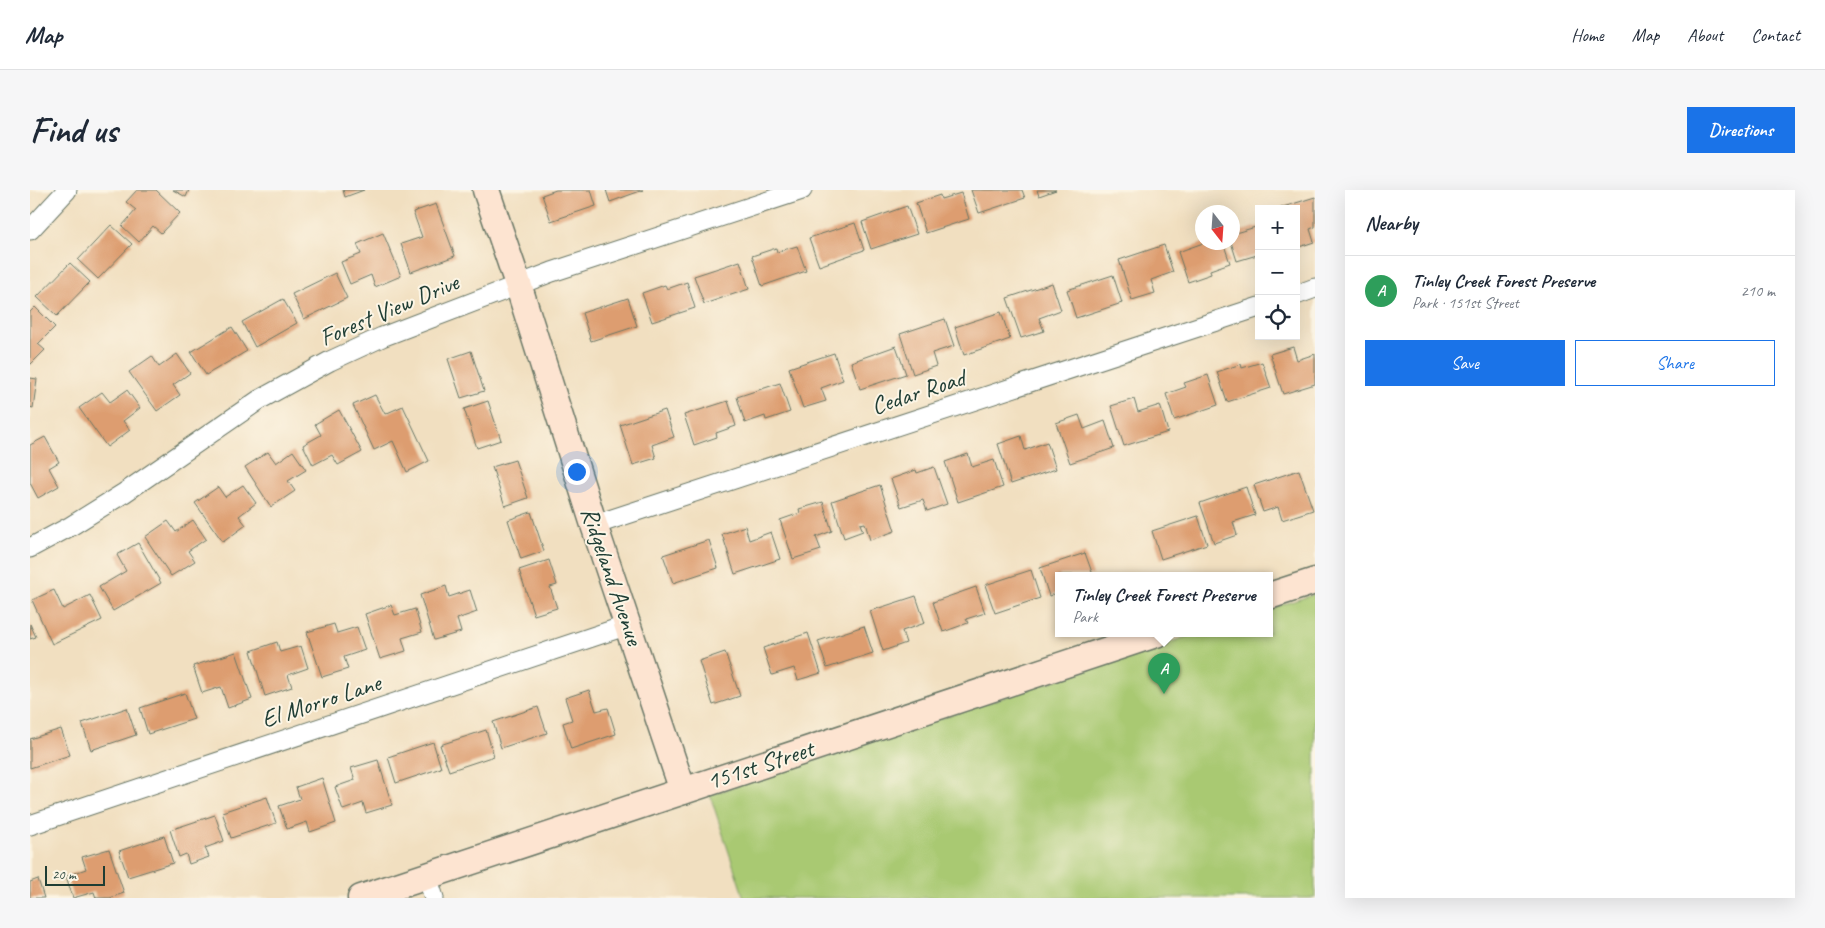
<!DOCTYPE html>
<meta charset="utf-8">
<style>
:root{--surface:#fff;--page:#f6f6f7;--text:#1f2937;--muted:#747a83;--line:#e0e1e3;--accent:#1a73e8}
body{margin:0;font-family:Caveat,sans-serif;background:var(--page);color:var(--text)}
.controls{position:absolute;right:15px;top:15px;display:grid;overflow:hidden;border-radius:0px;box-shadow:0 5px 20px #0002}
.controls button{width:45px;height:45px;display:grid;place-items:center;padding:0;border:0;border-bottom:1px solid var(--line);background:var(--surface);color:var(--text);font:25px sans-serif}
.compass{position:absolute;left:1165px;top:15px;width:45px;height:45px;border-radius:50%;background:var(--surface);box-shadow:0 5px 20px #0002;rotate:163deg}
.scale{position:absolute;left:15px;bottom:12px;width:60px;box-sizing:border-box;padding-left:5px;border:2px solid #1f3d34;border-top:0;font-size:14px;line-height:18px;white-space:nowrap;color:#1f3d34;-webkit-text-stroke:4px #fcf5e5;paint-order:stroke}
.you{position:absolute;left:546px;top:281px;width:18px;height:18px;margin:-12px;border:4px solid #fff;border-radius:50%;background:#1a73e8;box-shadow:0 0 0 8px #1a73e833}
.badge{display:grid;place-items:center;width:32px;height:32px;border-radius:50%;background:var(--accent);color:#fff;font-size:16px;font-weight:700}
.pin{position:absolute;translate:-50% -41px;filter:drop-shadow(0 1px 2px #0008)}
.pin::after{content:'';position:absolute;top:26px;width:18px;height:15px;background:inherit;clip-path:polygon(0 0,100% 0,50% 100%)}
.popup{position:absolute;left:1025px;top:382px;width:218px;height:65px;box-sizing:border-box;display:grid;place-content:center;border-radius:0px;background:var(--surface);filter:drop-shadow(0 1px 4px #0005);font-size:16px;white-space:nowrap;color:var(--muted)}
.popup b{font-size:19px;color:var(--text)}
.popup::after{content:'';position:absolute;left:50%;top:100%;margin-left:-10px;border:10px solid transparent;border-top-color:var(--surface)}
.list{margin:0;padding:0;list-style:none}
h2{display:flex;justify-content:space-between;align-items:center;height:65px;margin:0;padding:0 20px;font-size:21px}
h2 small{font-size:16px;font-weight:400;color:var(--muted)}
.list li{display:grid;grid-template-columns:32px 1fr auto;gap:15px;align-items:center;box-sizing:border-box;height:70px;padding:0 20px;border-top:1px solid var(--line)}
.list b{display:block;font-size:19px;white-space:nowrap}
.list p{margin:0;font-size:16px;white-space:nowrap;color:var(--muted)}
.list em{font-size:16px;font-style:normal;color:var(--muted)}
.actions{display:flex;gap:10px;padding:15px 20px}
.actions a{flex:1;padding:11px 0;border:1px solid var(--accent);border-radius:0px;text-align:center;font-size:18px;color:var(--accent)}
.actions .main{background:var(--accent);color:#fff}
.icon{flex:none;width:28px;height:28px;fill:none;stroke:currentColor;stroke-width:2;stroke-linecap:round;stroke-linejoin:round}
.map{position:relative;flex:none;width:1285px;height:708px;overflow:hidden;border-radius:0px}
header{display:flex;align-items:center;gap:30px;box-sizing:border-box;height:70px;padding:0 25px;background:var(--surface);border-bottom:1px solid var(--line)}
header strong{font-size:24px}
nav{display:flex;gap:28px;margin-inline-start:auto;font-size:18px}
.intro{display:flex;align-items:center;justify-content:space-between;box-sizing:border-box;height:120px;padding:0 30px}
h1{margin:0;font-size:35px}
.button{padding:12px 22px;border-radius:0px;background:var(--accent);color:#fff;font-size:18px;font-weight:700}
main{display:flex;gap:30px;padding:0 30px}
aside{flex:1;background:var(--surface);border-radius:0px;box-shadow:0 5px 20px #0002}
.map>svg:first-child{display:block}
.green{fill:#a9c972;stroke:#648353}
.building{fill:#dd9d6f}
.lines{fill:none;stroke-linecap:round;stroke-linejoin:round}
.street-casing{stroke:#687665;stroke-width:21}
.secondary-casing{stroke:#687665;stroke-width:29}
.street{stroke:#fff;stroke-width:19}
.secondary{stroke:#fde4d1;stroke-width:26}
.labels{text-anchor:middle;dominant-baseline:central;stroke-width:4;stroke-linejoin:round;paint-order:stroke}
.street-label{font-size:25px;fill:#1f3d34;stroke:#fcf5e5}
</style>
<header>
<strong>Map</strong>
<nav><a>Home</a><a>Map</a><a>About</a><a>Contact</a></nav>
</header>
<div class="intro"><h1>Find us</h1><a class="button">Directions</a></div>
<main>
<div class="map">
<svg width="1285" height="708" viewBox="0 0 1285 708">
<rect width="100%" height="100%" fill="#fcf5e5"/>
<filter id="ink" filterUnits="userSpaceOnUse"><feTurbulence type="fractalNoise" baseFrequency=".02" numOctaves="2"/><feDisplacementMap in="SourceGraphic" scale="10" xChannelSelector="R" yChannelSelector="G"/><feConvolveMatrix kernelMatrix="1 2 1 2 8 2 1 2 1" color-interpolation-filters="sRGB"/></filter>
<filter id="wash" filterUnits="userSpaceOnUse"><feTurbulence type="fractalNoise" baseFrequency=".0096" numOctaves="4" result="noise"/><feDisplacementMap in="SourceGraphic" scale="20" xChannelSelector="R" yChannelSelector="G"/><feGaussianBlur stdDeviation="1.12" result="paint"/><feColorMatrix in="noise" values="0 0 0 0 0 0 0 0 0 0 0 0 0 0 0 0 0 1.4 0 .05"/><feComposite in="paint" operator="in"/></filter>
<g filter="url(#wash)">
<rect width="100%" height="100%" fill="#f1dfc0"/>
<!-- green -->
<path class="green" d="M 1285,404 L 1285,708 L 714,708 L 680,605 L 1168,443 L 1239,443 L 1239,419 Z"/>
<g id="blocks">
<!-- building -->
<g class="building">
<path d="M 107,0 L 126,0 L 150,23 L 131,43 L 123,36 L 109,52 L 92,36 L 106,20 L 96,12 Z"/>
<path d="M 143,0 L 159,0 L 156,7 Z"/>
<path d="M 313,0 L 334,0 L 315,7 Z"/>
<path d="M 526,0 L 561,0 L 566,16 L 521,31 L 512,5 Z"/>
<path d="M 576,0 L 613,0 L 580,12 Z"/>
<path d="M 941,0 L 992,0 L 995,8 L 949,23 Z"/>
<path d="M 1007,0 L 1026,0 L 1009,6 Z"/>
<path d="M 931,3 L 939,29 L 896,43 L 886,13 L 910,5 L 911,9 Z"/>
<path d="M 1285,7 L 1285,37 L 1280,39 L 1284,52 L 1266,58 L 1266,19 L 1250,18 Z"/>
<path d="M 406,14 L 425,66 L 381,82 L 371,54 L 392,47 L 383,22 Z"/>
<path d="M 877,16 L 887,44 L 841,59 L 832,32 Z"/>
<path d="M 825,33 L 834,60 L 789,76 L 779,48 Z"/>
<path d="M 81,35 L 102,54 L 68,89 L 48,70 Z"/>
<path d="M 1229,36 L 1229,68 L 1227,65 L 1207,71 L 1201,52 L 1202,52 L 1202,44 Z"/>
<path d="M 353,43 L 371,86 L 345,97 L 341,85 L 320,94 L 311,72 L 331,64 L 327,54 Z"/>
<path d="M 1176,52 L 1193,52 L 1200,73 L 1180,80 L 1181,84 L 1158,92 L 1148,62 Z"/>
<path d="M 1134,55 L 1143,82 L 1121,90 L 1125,103 L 1102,110 L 1089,70 Z"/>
<path d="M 767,56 L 776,81 L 732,96 L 722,66 L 746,58 L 747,62 Z"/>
<path d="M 710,71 L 719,99 L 674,114 L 664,86 Z"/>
<path d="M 40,73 L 60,92 L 27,126 L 7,107 Z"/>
<path d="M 305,83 L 317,108 L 274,129 L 262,104 Z"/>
<path d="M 1083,85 L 1092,113 L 1046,128 L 1037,100 Z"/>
<path d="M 657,92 L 665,118 L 622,132 L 612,103 L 635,95 L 637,99 Z"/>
<path d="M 1022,93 L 1031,120 L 1009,128 L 1014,141 L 991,148 L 977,108 Z"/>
<path d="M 598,108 L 607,136 L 561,151 L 552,123 Z"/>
<path d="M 253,109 L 267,133 L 225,157 L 212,132 Z"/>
<path d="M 5,117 L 25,137 L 8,154 L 15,160 L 0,175 L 0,122 Z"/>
<path d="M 971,122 L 980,149 L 934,165 L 925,137 Z"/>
<path d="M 915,129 L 924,156 L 902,163 L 906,176 L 883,184 L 870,144 Z"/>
<path d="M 202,137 L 217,161 L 176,185 L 161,162 Z"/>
<path d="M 866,156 L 876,184 L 830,199 L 821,172 Z"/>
<path d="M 1263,157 L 1267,170 L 1285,164 L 1285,194 L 1253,204 L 1240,164 Z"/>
<path d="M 441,161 L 454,201 L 431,208 L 418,169 Z"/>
<path d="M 804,163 L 813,190 L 791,198 L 796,211 L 773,218 L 759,178 Z"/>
<path d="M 147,164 L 160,183 L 143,195 L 150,205 L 127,221 L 99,182 L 122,166 L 129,177 Z"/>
<path d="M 1232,172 L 1241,198 L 1197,212 L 1187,182 L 1211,174 L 1212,178 Z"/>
<path d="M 1178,185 L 1188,215 L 1144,230 L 1136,204 L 1156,197 L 1154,193 Z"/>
<path d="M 0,188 L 7,189 L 3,218 L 0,217 Z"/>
<path d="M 750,193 L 760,222 L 736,230 L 735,226 L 715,233 L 707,207 Z"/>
<path d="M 97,200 L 110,218 L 93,231 L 100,240 L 77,257 L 49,218 L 72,202 L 80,212 Z"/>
<path d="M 345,205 L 355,224 L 373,216 L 399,271 L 377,282 L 363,251 L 344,260 L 323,215 Z"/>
<path d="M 1104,209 L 1108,222 L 1130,215 L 1138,242 L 1094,256 L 1081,216 Z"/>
<path d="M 458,211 L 471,250 L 447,258 L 434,219 Z"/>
<path d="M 698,211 L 706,236 L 686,243 L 687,247 L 664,255 L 654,225 Z"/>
<path d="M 309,220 L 332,262 L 308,275 L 302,265 L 283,275 L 273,255 L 291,245 L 285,234 Z"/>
<path d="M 635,220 L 644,247 L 622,255 L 626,268 L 603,275 L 590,235 Z"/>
<path d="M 1049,225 L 1054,239 L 1075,231 L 1084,258 L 1040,273 L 1026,233 Z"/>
<path d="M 991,246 L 995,260 L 1017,252 L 1026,279 L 981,294 L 968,254 Z"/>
<path d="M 15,247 L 29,272 L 19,278 L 29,296 L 8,308 L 0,293 L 0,255 Z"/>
<path d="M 263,261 L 276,280 L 258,291 L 265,301 L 241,317 L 215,277 L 238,262 L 246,273 Z"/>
<path d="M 938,264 L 942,277 L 964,270 L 973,297 L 928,312 L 915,272 Z"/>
<path d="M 485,270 L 498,308 L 475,316 L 462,277 Z"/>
<path d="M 904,277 L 917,314 L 897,321 L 893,310 L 871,317 L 861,289 L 886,280 L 887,283 Z"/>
<path d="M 1269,280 L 1283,320 L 1252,330 L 1248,317 L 1233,322 L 1224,295 Z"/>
<path d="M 213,295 L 226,313 L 209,326 L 216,335 L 193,352 L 165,313 L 188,297 L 195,307 Z"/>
<path d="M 850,295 L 865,341 L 840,350 L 835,333 L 830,334 L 833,341 L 814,348 L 802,311 Z"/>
<path d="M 1216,297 L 1225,325 L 1203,332 L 1207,345 L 1184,353 L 1170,313 Z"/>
<path d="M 793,312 L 802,341 L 786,347 L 791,360 L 763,369 L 750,330 L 770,323 L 769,319 Z"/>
<path d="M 501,322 L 514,361 L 491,369 L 478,330 Z"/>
<path d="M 1168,326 L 1177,354 L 1131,369 L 1122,341 Z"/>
<path d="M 163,330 L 176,349 L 158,361 L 165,371 L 141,386 L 115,347 L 138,331 L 146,342 Z"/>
<path d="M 715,336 L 719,350 L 741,342 L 750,369 L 705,384 L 692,344 Z"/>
<path d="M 679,350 L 688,378 L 643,393 L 633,365 Z"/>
<path d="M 108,353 L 131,393 L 83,421 L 69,397 L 96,381 L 87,365 Z"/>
<path d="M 1055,363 L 1063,385 L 1029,385 L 1029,402 L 1019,406 L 1010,378 Z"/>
<path d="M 519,370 L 527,395 L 520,397 L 527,418 L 504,425 L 489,380 Z"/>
<path d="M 1001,380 L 1010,408 L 965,423 L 955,395 Z"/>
<path d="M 416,396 L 419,407 L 440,400 L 447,422 L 427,429 L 431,442 L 404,450 L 390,405 Z"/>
<path d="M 946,397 L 955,423 L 936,429 L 938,433 L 913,442 L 903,412 Z"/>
<path d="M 24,400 L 33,419 L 60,405 L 72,430 L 22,454 L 2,410 Z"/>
<path d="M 886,406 L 895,433 L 872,441 L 876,453 L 853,461 L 840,421 Z"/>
<path d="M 361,415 L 365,425 L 385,419 L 392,442 L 372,448 L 376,461 L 350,469 L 335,424 Z"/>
<path d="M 0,434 L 6,447 L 0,449 Z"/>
<path d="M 304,434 L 307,443 L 327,437 L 335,460 L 314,467 L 318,479 L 292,487 L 277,442 Z"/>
<path d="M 834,436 L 843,463 L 797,478 L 788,451 Z"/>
<path d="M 778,443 L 791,483 L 768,490 L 764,478 L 742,485 L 733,458 Z"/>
<path d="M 247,452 L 250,462 L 271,456 L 278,478 L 258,485 L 262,497 L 235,506 L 221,461 Z"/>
<path d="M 206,462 L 222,509 L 198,518 L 191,497 L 172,503 L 163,476 Z"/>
<path d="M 695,462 L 710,506 L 683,515 L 669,471 Z"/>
<path d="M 559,500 L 566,521 L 578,518 L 586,544 L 541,559 L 533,533 L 542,530 L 535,508 Z"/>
<path d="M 155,503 L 164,529 L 118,544 L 110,518 Z"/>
<path d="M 508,517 L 517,543 L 471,558 L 463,532 Z"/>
<path d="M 97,518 L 106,545 L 61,560 L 52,533 Z"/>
<path d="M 31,539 L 40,565 L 0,578 L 0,549 Z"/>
<path d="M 456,540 L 464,566 L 419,581 L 410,555 Z"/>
<path d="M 403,552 L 411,578 L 366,593 L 358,567 Z"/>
<path d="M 348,570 L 362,615 L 336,623 L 333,613 L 313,620 L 305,597 L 325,590 L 321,578 Z"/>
<path d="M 292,588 L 306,633 L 280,642 L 277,632 L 257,639 L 249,616 L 270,609 L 266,597 Z"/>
<path d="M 237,607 L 246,633 L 201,648 L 192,622 Z"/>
<path d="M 185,625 L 194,651 L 175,658 L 179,667 L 159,674 L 156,664 L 149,667 L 140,640 Z"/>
<path d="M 134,646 L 143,673 L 98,687 L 89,661 Z"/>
<path d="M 79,659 L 94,703 L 80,708 L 66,708 L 64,702 L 43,708 L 36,686 L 56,679 L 52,667 Z"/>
<path d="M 8,689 L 14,708 L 0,708 L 0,692 Z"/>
</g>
</g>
</g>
<g filter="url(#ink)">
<use href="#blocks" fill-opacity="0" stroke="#687665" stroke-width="1"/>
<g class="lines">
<!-- street casing -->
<g class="street-casing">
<g id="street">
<path d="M 0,40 L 37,0"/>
<path d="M 1266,105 L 1285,98"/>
<path d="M 564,335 L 1229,117"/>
<path d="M 0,358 L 41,336 L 94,303 L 229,210 L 300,171 L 352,147 L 522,82 L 772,0"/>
<path d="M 0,635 L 598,435"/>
<path d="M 397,686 L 404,708"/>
</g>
</g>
<!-- secondary casing -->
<g class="secondary-casing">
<g id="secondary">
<path d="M 456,0 L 488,94 L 564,335 L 653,601"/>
<path d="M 1239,406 L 1285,391"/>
<path d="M 331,708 L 1129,443"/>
</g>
</g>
<!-- street -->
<use href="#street" class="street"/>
<!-- secondary -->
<use href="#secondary" class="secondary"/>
</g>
</g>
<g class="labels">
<!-- street labels -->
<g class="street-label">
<text transform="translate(359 120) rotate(-23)">Forest View Drive</text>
<text transform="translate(888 202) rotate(-18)">Cedar Road</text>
<text transform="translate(582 386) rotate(71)">Ridgeland Avenue</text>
<text transform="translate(291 511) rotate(-18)">El Morro Lane</text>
<text transform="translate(730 575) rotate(-18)">151st Street</text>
</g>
</g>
</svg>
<div class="controls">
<button>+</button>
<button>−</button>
<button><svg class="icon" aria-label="locate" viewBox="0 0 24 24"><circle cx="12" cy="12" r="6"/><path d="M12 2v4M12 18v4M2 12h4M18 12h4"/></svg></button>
</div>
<svg class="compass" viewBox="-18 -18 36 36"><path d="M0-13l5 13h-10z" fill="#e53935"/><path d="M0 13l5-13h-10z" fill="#747a83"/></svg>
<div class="scale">20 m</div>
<div class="you"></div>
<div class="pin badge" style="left:1134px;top:504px;background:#2e9e5b">A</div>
<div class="popup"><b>Tinley Creek Forest Preserve</b>Park</div>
</div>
<aside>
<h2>Nearby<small></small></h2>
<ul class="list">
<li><span class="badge" style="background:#2e9e5b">A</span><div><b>Tinley Creek Forest Preserve</b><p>Park · 151st Street</p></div><em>210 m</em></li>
</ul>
<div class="actions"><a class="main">Save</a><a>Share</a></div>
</aside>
</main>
